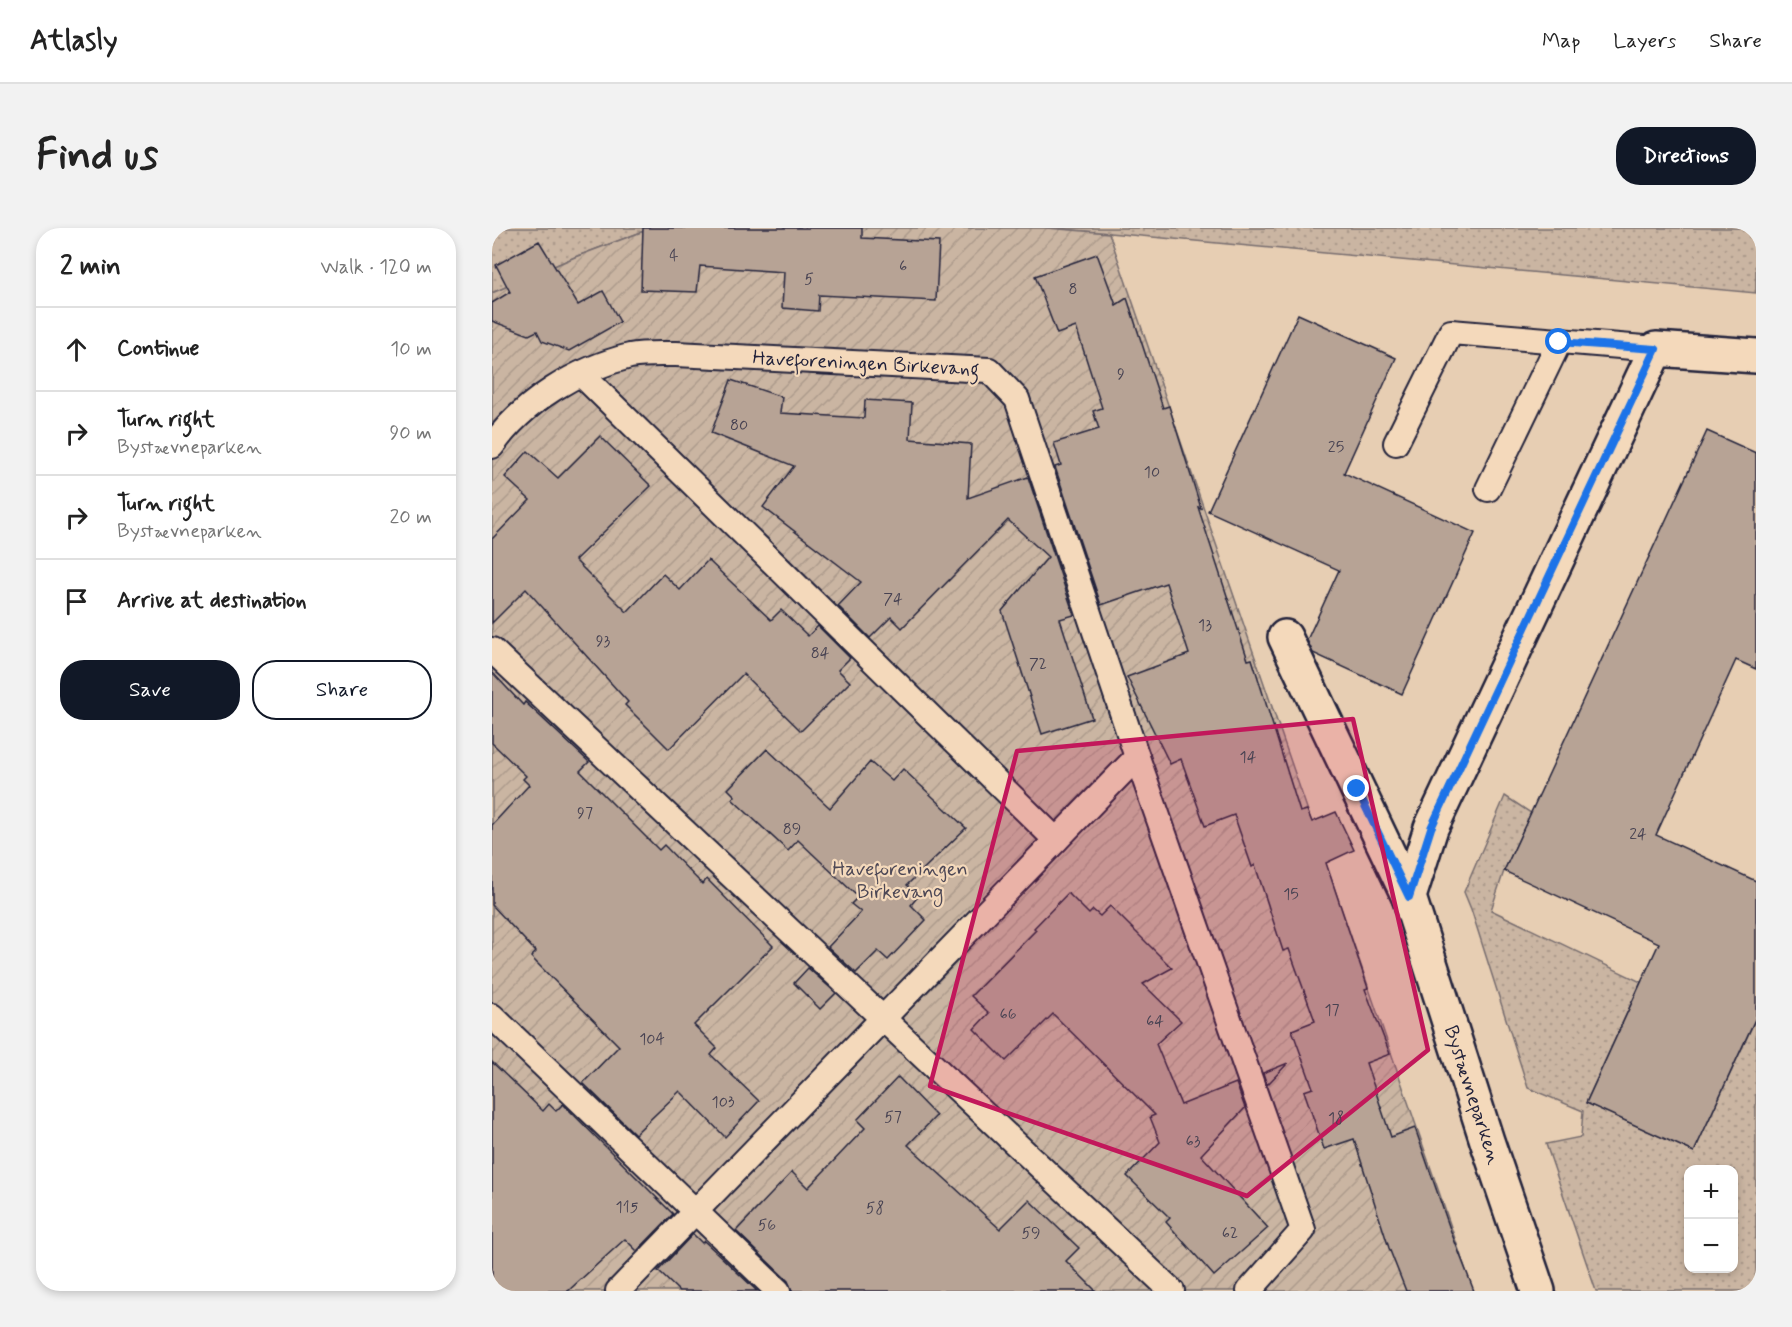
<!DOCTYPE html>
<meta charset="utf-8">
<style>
:root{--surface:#fff;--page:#f2f2f2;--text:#222;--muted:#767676;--line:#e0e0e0;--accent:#111827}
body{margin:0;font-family:Mynerve,sans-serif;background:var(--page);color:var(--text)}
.controls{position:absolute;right:18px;bottom:18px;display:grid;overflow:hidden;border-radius:12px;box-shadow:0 3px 9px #0003}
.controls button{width:54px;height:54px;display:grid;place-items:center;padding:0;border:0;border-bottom:2px solid var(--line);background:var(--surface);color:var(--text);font:30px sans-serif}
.stop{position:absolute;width:18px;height:18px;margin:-14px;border:4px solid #1a73e8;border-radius:50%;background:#fff}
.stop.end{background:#1a73e8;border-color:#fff;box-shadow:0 2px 6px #0008}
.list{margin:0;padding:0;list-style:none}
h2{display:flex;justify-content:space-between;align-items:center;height:78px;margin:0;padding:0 24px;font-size:26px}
h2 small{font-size:20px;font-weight:400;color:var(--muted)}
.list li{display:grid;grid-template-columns:39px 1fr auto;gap:18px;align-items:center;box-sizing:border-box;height:84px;padding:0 24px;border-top:2px solid var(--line)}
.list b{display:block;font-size:22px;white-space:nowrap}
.list p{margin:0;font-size:20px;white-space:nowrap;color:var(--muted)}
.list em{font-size:20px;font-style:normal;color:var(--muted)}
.actions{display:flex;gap:12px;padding:18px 24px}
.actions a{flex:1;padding:14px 0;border:2px solid var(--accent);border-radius:24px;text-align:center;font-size:21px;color:var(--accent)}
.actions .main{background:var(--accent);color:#fff}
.icon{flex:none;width:33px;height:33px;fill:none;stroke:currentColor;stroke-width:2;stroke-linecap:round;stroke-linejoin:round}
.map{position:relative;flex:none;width:1264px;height:1063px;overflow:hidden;border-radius:24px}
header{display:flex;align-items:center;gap:36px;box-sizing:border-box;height:84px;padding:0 30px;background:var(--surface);border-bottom:2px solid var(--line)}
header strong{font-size:28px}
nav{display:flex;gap:33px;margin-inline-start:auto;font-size:21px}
.intro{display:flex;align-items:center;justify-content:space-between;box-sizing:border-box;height:144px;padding:0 36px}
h1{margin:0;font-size:42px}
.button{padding:15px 27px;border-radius:24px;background:var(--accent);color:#fff;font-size:21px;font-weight:700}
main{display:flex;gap:36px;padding:0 36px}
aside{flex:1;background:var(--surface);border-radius:24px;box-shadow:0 3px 9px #0003}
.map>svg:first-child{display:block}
.park{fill:url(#park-dots);stroke:#766c6e;stroke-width:1.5;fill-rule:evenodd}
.garden{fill:url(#garden-furrows);stroke:#766c6e;stroke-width:1.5}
.building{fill:#b7a395;stroke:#22223b;stroke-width:1.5}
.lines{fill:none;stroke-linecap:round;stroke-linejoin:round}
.lane-casing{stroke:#22223b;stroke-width:28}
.street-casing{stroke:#22223b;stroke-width:38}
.lane{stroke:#f4d9bb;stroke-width:24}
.street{stroke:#f4d9bb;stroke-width:33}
.route{stroke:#1a73e8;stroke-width:8}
.marked{fill:#c2185b;fill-opacity:0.2;stroke:#c2185b;stroke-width:4.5;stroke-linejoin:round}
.labels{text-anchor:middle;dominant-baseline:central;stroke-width:4.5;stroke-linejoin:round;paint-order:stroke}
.number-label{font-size:16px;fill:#474252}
.street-label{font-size:20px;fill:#22223b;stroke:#f4d9bb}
.park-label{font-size:20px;fill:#4c4755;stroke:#f4d9bb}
</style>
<header>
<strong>Atlasly</strong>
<nav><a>Map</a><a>Layers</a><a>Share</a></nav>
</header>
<div class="intro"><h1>Find us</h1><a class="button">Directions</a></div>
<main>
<aside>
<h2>2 min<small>Walk · 120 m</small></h2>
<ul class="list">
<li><svg class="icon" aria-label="ahead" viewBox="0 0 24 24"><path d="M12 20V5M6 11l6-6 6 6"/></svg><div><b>Continue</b></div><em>10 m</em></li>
<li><svg class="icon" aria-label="right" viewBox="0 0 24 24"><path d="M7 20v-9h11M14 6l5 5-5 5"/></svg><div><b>Turn right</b><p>Bystævneparken</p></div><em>90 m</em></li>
<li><svg class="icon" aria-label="right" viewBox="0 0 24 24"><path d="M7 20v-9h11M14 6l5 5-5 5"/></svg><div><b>Turn right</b><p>Bystævneparken</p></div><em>20 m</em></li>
<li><svg class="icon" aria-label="arrive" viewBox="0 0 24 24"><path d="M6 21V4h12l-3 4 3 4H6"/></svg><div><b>Arrive at destination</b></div></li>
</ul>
<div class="actions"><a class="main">Save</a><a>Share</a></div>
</aside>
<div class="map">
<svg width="1264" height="1063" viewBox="0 0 1264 1063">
<defs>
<pattern id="park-dots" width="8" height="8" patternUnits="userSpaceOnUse" patternTransform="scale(1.5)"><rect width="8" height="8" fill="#cab5a2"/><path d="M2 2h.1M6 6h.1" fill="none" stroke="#ad9b8c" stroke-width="1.8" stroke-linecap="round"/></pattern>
<pattern id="garden-furrows" width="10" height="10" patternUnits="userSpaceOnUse" patternTransform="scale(1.5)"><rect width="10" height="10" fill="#cab5a2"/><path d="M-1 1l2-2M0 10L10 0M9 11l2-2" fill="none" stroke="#ad9b8c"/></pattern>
</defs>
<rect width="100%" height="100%" fill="#e7ceb3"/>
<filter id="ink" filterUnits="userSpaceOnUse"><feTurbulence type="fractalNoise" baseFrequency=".0167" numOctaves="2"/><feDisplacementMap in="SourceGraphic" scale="12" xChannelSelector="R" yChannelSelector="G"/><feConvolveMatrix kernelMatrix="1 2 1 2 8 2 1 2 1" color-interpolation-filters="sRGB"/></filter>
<g filter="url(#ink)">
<!-- park -->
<g class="park">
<path d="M 0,0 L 160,0 L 83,29 L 0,65 Z"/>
<path d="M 554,0 L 1264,0 L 1264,65 L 617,5 Z"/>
<path d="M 1013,568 L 1039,585 L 1012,643 L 999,682 L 1149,754 L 1094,875 L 1202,924 L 1264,790 L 1264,1063 L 1104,1063 L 1054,916 L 1089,909 L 1091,883 L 1036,860 L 979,681 L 972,664 ZM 1196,942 L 1242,942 L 1242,1040 L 1196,1040 Z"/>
</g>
<!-- garden -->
<path class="garden" d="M 160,0 L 554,0 L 617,5 L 980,1060 L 977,1063 L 0,1063 L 0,65 L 83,29 Z"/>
<!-- building -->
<g class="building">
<path d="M 151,0 L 370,0 L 370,10 L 447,14 L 444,73 L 327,67 L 326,83 L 290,80 L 292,44 L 208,38 L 205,64 L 149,62 Z"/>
<path d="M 47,13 L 86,77 L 111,63 L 128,94 L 77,123 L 50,113 L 45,103 L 37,107 L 0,93 L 0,75 L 18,64 L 4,37 Z"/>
<path d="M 605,26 L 624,77 L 635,70 L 671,180 L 677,178 L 709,280 L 706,279 L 756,432 L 760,431 L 808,584 L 815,582 L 820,594 L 844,584 L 862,622 L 834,635 L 876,760 L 873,761 L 898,826 L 874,835 L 899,909 L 923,900 L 958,1001 L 982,1063 L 914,1063 L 897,1020 L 862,911 L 832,921 L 812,863 L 821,860 L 800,802 L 823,793 L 797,721 L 791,723 L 763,637 L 760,639 L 742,587 L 713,598 L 689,531 L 678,536 L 635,449 L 697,426 L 674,355 L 609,377 L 563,239 L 569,237 L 562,215 L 607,201 L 601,183 L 610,180 L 584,99 L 565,106 L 543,48 Z"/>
<path d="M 806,86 L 904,130 L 852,245 L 983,305 L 910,466 L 821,425 L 815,412 L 847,342 L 716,283 Z"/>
<path d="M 239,152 L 290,169 L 288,185 L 372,190 L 373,172 L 420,175 L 418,211 L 479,216 L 476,270 L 536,249 L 582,387 L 568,391 L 600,490 L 550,506 L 510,383 L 556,329 L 516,292 L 410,400 L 399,389 L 378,410 L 346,378 L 369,354 L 271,279 L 302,238 L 219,205 Z"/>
<path d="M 1215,203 L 1264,225 L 1264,441 L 1244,432 L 1164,607 L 1264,653 L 1264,789 L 1202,924 L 1094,875 L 1167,715 L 1012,643 Z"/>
<path d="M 108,208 L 159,258 L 83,332 L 135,384 L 171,346 L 188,362 L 216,332 L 279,392 L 289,382 L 316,408 L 326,398 L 358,430 L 346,442 L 358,454 L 309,503 L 251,446 L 177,521 L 133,477 L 136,474 L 34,361 L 0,395 L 0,311 L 38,272 L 13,249 L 36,223 L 66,250 Z"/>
<path d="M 0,444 L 31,477 L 33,474 L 97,534 L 88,543 L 167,622 L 172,617 L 210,656 L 215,651 L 281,718 L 202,797 L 225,820 L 219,827 L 267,873 L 233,909 L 188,863 L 143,906 L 91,855 L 127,818 L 39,729 L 44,724 L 0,677 L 0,597 L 37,557 L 31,551 L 34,548 L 0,515 Z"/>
<path d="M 275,521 L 338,580 L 378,534 L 400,553 L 411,541 L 474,600 L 415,657 L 427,667 L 419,677 L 434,692 L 396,732 L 386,723 L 364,745 L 336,719 L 369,684 L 359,676 L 366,669 L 306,612 L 296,623 L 240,571 L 243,568 L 236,561 Z"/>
<path d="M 576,665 L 597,686 L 601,682 L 608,688 L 618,678 L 680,740 L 651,756 L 689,793 L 664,816 L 689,877 L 744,855 L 753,880 L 709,927 L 776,1000 L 722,1048 L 674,994 L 678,990 L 635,948 L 668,914 L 658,889 L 663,887 L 561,786 L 514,833 L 482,801 L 497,785 L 479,768 L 544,702 L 542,700 Z"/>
<path d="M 316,740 L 344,765 L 328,781 L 302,755 Z"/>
<path d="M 0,834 L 51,883 L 57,876 L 64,883 L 71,876 L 181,986 L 145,1023 L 133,1011 L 76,1063 L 0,1063 Z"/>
<path d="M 796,835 L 775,857 L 771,845 Z"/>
<path d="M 406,849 L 444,888 L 416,917 L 508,1001 L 537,972 L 587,1020 L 574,1033 L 604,1063 L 300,1063 L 296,1053 L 244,1003 L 300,944 L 316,960 L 373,900 L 365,892 Z"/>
<path d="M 201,1006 L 210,1015 L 212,1013 L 224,1024 L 265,1063 L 187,1063 L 166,1043 Z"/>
</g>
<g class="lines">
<!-- lane casing -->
<g class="lane-casing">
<g id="lane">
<path d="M 89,146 L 564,612"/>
<path d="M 904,215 L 959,104 L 1164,121"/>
<path d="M 0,218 C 32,173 85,141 138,128 C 152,125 169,126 184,126 L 497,142 L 525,171 L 645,529 L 811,1002 L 757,1063"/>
<path d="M 996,261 L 1067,114"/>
<path d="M 0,422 L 680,1063"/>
<path d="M 0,788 L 286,1063"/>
<path d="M 126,1063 L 645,529"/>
</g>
</g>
<!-- street casing -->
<g class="street-casing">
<g id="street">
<path d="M 793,409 L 917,669"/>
<path d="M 1046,1063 L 995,913 L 917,669 L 939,600 L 1164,121 L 1264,128"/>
</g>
</g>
<!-- lane -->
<use href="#lane" class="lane"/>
<!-- street -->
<use href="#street" class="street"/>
</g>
</g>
<g class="lines" filter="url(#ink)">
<!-- route -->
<path class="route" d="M 865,561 L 917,669 L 939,600 L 1164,121 L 1067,114"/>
</g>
<!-- marked area -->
<path class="marked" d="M 861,491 L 936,822 L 755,968 L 438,858 L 525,523 Z"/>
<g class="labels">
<!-- number labels -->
<g class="number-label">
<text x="182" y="27">4</text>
<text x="411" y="38">6</text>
<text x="317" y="51">5</text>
<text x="581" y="61">8</text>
<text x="629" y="146">9</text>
<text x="247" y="197">80</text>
<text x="844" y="219">25</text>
<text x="660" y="244">10</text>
<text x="401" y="371">74</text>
<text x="713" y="397">13</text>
<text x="111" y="413">93</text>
<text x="328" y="425">84</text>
<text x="546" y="436">72</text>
<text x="756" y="529">14</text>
<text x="93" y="585">97</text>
<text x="300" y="601">89</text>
<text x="1146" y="606">24</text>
<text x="799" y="666">15</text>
<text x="840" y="782">17</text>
<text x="516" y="786">66</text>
<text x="663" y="793">64</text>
<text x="160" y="811">104</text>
<text x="231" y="874">103</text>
<text x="401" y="889">57</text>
<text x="844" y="890">18</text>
<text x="701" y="913">63</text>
<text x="135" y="979">115</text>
<text x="383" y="980">58</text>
<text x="275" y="997">56</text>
<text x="539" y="1005">59</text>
<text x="738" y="1005">62</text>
</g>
<!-- street labels -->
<g class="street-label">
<text transform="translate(374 136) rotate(3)">Haveforeningen Birkevang</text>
<text transform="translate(980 867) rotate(72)">Bystævneparken</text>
</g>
<!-- park labels -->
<g class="park-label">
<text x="408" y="641">Haveforeningen<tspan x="408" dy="23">Birkevang</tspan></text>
</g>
</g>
</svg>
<div class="controls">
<button>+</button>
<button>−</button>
</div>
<div class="stop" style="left:1067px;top:114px"></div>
<div class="stop end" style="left:865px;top:561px"></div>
</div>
</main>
